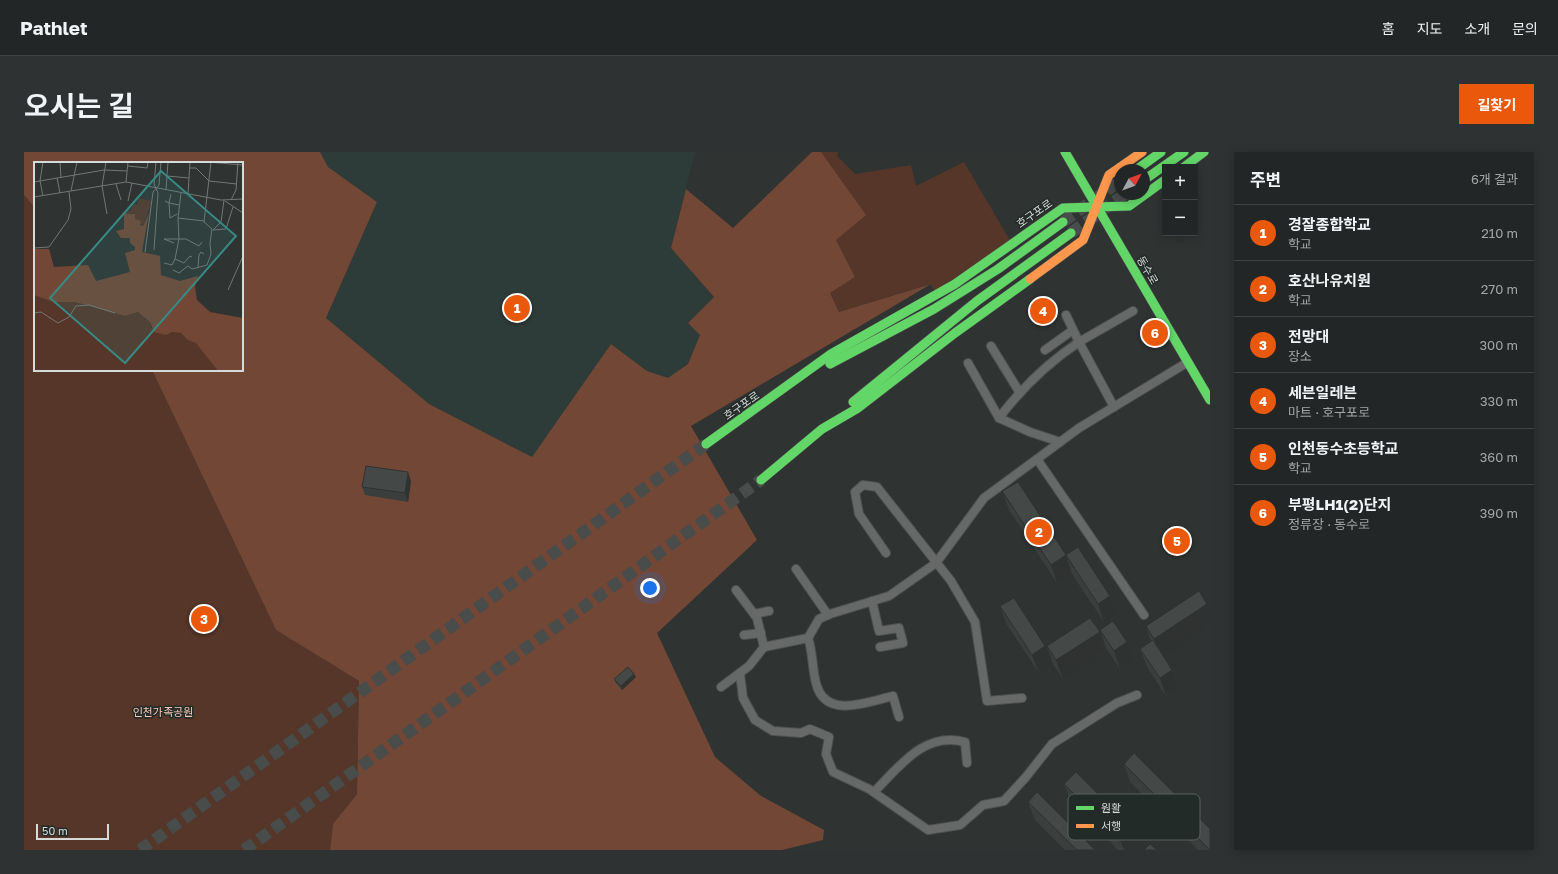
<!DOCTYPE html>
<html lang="ko">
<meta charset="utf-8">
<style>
:root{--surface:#232626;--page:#2f3232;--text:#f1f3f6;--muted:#a3a5a7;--line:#404343;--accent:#ea580c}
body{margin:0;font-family:"Golos Text","Noto Sans KR",sans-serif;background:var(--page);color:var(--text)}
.controls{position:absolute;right:12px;top:12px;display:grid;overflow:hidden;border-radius:0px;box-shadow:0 2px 10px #0003}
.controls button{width:36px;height:36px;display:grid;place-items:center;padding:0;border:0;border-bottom:1px solid var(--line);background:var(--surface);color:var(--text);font:20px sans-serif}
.compass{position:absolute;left:1090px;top:12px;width:36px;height:36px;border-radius:50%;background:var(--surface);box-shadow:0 2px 10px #0003;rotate:49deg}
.scale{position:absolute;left:12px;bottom:10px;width:73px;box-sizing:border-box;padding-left:4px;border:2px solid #d6dbda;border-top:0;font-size:11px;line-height:14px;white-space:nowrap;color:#d6dbda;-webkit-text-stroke:3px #232b29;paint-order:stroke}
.you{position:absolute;left:626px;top:436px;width:14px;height:14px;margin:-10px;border:3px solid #fff;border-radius:50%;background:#1a73e8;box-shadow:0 0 0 6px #1a73e833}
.badge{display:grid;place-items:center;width:26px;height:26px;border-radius:50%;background:var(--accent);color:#fff;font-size:13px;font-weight:700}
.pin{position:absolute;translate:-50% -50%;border:2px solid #fff;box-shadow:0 1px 4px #0006}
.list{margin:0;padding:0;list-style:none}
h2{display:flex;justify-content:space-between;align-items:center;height:52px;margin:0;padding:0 16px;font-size:17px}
h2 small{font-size:13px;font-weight:400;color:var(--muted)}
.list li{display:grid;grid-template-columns:26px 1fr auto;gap:12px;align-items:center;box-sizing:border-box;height:56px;padding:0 16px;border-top:1px solid var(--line)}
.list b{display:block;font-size:15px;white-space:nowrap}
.list p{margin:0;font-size:13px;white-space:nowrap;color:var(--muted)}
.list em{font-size:13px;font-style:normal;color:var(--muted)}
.map{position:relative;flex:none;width:1186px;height:698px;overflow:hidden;border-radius:0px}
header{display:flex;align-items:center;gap:24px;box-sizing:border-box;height:56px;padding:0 20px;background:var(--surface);border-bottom:1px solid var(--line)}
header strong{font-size:19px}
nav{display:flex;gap:22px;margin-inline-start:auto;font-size:14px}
.intro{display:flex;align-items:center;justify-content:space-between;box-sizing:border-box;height:96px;padding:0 24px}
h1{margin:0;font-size:28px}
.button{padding:10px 18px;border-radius:0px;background:var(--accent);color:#fff;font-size:14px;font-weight:700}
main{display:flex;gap:24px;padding:0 24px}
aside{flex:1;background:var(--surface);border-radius:0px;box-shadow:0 2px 10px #0003}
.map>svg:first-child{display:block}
.built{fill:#2e3c39}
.green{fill:#553629}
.forest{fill:#734735}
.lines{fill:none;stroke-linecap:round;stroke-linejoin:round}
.secondary-tunnel{stroke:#484c4b;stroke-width:12;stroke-dasharray:12 6;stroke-linecap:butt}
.street-casing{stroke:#4d5150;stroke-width:10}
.fast-casing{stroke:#4d5150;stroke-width:10}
.slow-casing{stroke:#4d5150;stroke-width:10}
.street{stroke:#666968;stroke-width:8}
.fast{stroke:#63d668;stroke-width:9}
.slow{stroke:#ff974d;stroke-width:9}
.wall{fill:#3a3e3d}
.shaded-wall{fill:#303232}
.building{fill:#444847;stroke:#303232}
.labels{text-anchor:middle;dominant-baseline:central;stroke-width:3;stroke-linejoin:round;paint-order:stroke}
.street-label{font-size:11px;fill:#d6dbda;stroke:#232b29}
.park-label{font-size:11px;fill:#fbc8b5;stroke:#232b29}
.inset-road{fill:none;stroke:#727675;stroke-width:1}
.view{fill:#378a84;fill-opacity:0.15;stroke:#378a84;stroke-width:2}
.inset-edge{fill:none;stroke:#d6dbda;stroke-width:2}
.key{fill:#232b29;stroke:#59605e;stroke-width:1}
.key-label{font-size:11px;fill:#d6dbda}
</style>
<header>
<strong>Pathlet</strong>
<nav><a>홈</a><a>지도</a><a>소개</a><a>문의</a></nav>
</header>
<div class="intro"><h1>오시는 길</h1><a class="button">길찾기</a></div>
<main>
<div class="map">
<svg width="1186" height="698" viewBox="0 0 1186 698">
<rect width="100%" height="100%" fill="#2f3332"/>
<!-- built -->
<path class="built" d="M 296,0 L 671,0 L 647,96 L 690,145 L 664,171 L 676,183 L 664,212 L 644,227 L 623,219 L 587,192 L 508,305 L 405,252 L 302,166 L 353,50 L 304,15 Z"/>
<!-- green -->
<g class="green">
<path d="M 797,0 L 814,0 L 813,4 L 831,22 L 887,13 L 892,34 L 940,10 L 987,90 L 911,139 L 906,132 L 815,160 L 806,141 L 831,125 L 812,88 Z"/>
<path d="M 0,43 L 11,56 L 11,218 L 128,218 L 252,478 L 335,529 L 333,642 L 309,672 L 306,698 L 0,698 Z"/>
</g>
<!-- forest -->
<path class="forest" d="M 0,0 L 296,0 L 304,15 L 353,50 L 302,166 L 405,252 L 508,305 L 587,192 L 623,219 L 644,226 L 664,212 L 676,183 L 664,171 L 690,145 L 647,96 L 662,37 L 709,76 L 788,0 L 797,0 L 842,63 L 812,88 L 831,125 L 806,141 L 815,160 L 907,132 L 667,274 L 733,388 L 633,481 L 691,605 L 737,644 L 800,678 L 799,688 L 758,698 L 306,698 L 309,672 L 333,642 L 335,529 L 252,478 L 128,218 L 218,218 L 218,11 L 11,11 L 11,56 L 0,43 Z"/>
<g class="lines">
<!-- secondary-tunnel -->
<g class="secondary-tunnel">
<path d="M 1039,70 L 1096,29"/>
<path d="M 1047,81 L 1101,42"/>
<path d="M 116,698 L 682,292"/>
<path d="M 220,698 L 737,328"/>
</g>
<!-- street casing -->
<g class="street-casing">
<g id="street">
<path d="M 967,194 L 996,241"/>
<path d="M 1021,198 L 1049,178"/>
<path d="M 944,211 L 975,266"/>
<path d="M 1090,255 L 1055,190 L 1109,159"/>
<path d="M 1036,290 L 1006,280 L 975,266 C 997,237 1025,210 1055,190 L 1042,163"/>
<path d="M 862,401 L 835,362 L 831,340 L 839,333 L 853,335 L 927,429 L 951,470 L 963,549 L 998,546"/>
<path d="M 772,417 L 804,463"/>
<path d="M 712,438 L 733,466 L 740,495 L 784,486"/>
<path d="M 848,449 L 855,479 L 875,476 L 879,491 L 856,495"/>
<path d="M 730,462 L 745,459"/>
<path d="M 1120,463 L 1013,307 L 1055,276 L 1164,210"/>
<path d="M 720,483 L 737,481"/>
<path d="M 716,522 L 719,546 L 731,568 L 749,579 L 777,581 L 786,577 L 805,585 L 802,602 L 809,620 L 845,637 L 904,678 L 936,673 L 959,653 L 980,649 L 1002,625 L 1028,592 L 1093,551 L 1113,543"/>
<path d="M 697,535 L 725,514 L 740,495"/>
<path d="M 875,565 L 869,544 C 843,550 801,568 792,531 C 788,516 789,500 784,486 L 795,467 L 806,462 L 865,444 L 912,411 L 960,346 L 1013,307"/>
<path d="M 850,640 C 875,615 900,579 941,590 L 943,611"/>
</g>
</g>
<!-- fast casing -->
<g class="fast-casing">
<g id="fast">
<path d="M 1041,0 L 1186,248"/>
<path d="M 1160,15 L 1180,0"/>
<path d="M 1112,18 L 1137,0"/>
<path d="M 1120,28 L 1160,0"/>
<path d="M 806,212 L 910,157 L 974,117 L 1039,70"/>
<path d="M 829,250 L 953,149 L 1047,81"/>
<path d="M 682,292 L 807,202 L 931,132 L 1039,56 L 1105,54 L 1141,28"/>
<path d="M 737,328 L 798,277 L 834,256 L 931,181 L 1006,127"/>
</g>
</g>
<!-- slow casing -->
<g class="slow-casing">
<path id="slow" d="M 1006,127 L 1059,88 L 1085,23 L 1118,0"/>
</g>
<!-- street -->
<use href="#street" class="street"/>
<!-- fast -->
<use href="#fast" class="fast"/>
<!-- slow -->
<use href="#slow" class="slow"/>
</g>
<!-- wall -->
<g class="wall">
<path d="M 387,329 L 384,350 L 341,343 L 338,335 Z"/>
<path d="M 978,339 L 1042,403 L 1086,444 L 1093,462 L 1080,470 L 1048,422 L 1033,431 L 985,358 Z"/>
<path d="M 976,454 L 1021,494 L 1028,513 L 1015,521 L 983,473 Z"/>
<path d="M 181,459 L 184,470 L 178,472 L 174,463 Z"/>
<path d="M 1186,473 L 1139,503 L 1148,518 L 1155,536 L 1142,544 L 1123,515 L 1116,497 L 1127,490 L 1122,474 Z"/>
<path d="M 1076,478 L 1103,490 L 1110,509 L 1096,517 L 1082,496 Z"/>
<path d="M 1076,480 L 1082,498 L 1039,527 L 1029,512 L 1023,494 Z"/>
<path d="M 612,525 L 598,538 L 591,530 L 590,527 Z"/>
<path d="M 1100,612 L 1186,698 L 1174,698 L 1106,630 Z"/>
<path d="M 1040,632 L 1108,676 L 1115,695 L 1111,698 L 1094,698 L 1047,650 Z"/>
<path d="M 1004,650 L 1071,698 L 1041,698 L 1011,668 Z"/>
</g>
<!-- shaded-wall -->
<g class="shaded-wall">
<path d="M 384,320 L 387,329 L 384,350 L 381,341 Z"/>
<path d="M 1042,403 L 1048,422 L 1033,431 L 1027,413 Z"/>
<path d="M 1086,444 L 1093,462 L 1080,470 L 1074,452 Z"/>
<path d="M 1183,452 L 1186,459 L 1186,473 L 1137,505 L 1130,487 Z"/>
<path d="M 1076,480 L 1082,498 L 1039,527 L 1032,508 Z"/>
<path d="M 1103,490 L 1110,509 L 1096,517 L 1090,499 Z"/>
<path d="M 1021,494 L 1028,513 L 1015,521 L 1008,503 Z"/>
<path d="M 1148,518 L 1155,536 L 1142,544 L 1136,526 Z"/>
<path d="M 610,522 L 612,525 L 598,538 L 597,534 Z"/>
<path d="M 1108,676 L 1115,695 L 1111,698 L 1100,698 L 1096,688 Z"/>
</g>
<!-- building -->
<g class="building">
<path d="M 342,314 L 384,320 L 381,341 L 338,335 Z"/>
<path d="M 994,330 L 1042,403 L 1027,413 L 978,339 Z"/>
<path d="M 1054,395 L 1086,444 L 1074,452 L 1042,403 Z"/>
<path d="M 1175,439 L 1183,452 L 1130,487 L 1122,474 Z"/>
<path d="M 990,446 L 1021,494 L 1008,503 L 976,454 Z"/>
<path d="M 181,459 L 183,466 L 177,468 L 174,463 L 175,460 Z"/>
<path d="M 1066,466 L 1076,480 L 1032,508 L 1023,494 Z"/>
<path d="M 1089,469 L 1103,490 L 1090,499 L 1076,478 Z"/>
<path d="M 1129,488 L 1148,518 L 1136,526 L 1116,497 Z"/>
<path d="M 604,515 L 610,522 L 597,534 L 590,527 Z"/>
<path d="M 1110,601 L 1186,677 L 1186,698 L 1100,612 Z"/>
<path d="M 1052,620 L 1108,676 L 1096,688 L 1040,632 Z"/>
<path d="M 1013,640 L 1071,698 L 1053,698 L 1004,650 Z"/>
<path d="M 1126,692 L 1133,698 L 1120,698 Z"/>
</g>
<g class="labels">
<!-- street labels -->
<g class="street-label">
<text transform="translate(1010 61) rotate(-35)">호구포로</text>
<text transform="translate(1124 118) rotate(60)">동수로</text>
<text transform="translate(717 253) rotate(-35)">호구포로</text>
</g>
<!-- park labels -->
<g class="park-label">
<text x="139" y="559">인천가족공원</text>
</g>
</g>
<!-- overview -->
<g transform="translate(10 10)">
<rect width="209" height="209" fill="#2f3332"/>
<path d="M 105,36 L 118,39 L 109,64 L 101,57 L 101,52 L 88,49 L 96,49 L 100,42 L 103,43 ZM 1,133 L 19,140 L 41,140 L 91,154 L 104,150 L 116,160 L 117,166 L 147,171 L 154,178 L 162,180 L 184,209 L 0,209 Z" fill="#553629"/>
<path d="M 90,51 L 101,52 L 101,57 L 107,59 L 106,63 L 109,64 L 115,51 L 108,90 L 126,94 L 127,113 L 146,119 L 164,114 L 161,125 L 163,138 L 176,150 L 209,156 L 209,209 L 184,209 L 162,181 L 154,178 L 147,171 L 138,170 L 132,173 L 120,170 L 116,160 L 104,150 L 91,154 L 41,140 L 19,140 L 0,133 L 0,87 L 15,87 L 20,105 L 54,103 L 62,119 L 96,110 L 91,91 L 101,88 L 101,85 L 96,81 L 96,76 L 87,76 L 82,69 L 90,67 Z" fill="#734735"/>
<path class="inset-road" d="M 26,0 L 27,16M 72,0 L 68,24 L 73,52M 173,0 L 209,3M 177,0 L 170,60 L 178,67M 94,4 L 113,6 L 114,0M 156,6 L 162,6 L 175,19 L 203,22M 133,14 L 155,16M 23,16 L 26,31M 0,20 L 70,8 L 93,9M 92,20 L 94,0M 82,22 L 87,38M 132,28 L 134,0M 37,29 L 43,0M 147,31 L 144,56 L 170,59M 137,32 L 135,41 L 145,43M 154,32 L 156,0M 9,34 L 6,19 L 9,0M 0,35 L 92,20 L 187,38 L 209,37M 190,38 L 187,60 L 179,68 L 192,67 L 199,45M 197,38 L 202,28 L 204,0M 94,39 L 98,21M 131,39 L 135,41 L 136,56 L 143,52M 191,39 L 209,51M 144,56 L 145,77 L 141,97 L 150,101 L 156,94 L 158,95M 140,81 L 130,77 L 152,77 L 165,84 L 168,80M 0,86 L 15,85 L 34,58 L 37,47 L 35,30M 120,88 L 124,31 L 120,22 L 122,0M 111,90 L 119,30 L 125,23 L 127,0M 130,101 L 138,103 L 141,97M 164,105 L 165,93 L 167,90 L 170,92M 139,108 L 145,111 L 154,104 L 158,107 L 173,103 L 177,92 L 176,81 L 178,67M 194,128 L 209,94M 0,151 L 7,150 L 24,161 L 35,155 L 42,144 L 55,143 L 81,151"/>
<path class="view" d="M 127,9 L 202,74 L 91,201 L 16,136 Z"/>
<rect width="209" height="209" class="inset-edge"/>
</g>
<!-- legend -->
<rect x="1044" y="642" width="132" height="46" rx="6" class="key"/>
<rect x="1052" y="654" width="18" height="4" fill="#63d668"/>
<rect x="1052" y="672" width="18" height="4" fill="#ff974d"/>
<g class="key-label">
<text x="1077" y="660">원활</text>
<text x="1077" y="678">서행</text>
</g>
</svg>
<div class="controls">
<button>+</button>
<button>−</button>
</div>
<svg class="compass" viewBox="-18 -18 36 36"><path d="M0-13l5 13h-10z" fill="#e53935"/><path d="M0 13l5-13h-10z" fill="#a3a5a7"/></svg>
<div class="scale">50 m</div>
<div class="you"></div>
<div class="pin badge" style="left:493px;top:156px">1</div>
<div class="pin badge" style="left:1015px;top:380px">2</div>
<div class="pin badge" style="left:180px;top:467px">3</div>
<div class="pin badge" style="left:1019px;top:159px">4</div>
<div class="pin badge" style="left:1153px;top:389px">5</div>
<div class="pin badge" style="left:1131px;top:181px">6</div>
</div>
<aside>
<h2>주변<small>6개 결과</small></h2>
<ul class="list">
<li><span class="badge">1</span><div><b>경잘종합학교</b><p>학교</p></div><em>210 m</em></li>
<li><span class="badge">2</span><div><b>호산나유치원</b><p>학교</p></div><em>270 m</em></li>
<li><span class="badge">3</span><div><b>전망대</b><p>장소</p></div><em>300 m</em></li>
<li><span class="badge">4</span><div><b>세븐일레븐</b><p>마트 · 호구포로</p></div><em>330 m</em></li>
<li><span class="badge">5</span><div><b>인천동수초등학교</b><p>학교</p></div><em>360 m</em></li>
<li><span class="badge">6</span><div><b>부평LH1(2)단지</b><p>정류장 · 동수로</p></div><em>390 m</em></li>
</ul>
</aside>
</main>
